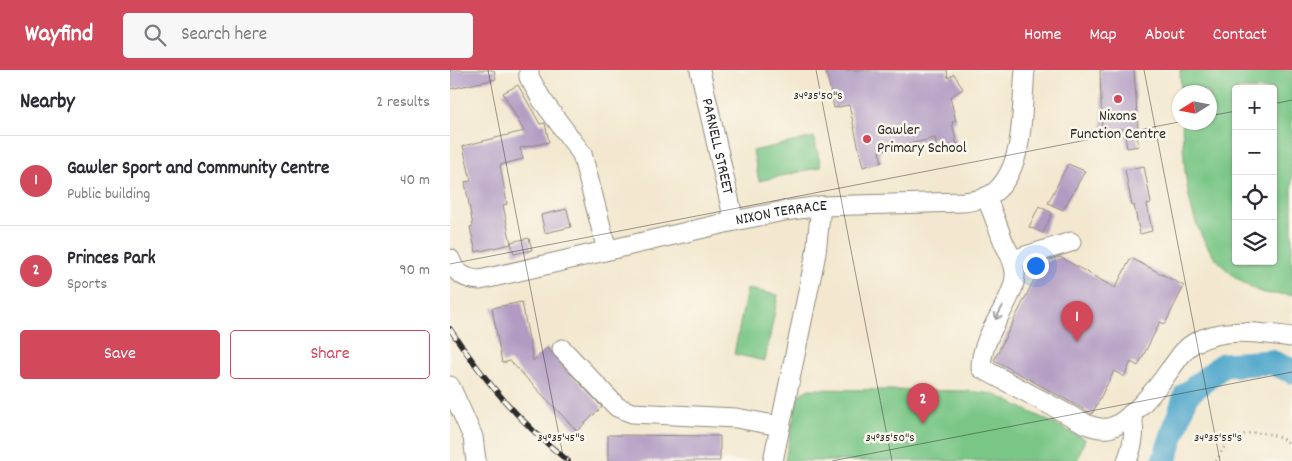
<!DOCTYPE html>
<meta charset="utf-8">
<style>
:root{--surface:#fff;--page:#f7f7f7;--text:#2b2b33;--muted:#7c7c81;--line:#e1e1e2;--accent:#d1495b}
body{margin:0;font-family:Dekko,sans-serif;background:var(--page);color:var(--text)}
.controls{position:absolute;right:15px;top:15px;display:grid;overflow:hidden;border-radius:5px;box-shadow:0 1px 4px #0004}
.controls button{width:45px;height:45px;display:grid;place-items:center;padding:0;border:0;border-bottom:1px solid var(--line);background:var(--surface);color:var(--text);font:25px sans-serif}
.compass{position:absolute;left:722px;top:15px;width:45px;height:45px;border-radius:50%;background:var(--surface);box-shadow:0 1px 4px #0004;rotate:259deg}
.you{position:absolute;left:585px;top:195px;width:18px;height:18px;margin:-12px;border:4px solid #fff;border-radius:50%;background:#1a73e8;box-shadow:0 0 0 8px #1a73e833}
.badge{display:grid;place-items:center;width:32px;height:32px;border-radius:50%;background:var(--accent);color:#fff;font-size:16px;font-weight:700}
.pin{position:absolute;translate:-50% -41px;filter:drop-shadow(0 1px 2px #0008)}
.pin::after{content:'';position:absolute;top:26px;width:18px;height:15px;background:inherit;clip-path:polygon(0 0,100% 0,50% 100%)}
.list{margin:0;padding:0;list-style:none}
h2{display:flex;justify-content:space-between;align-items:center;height:65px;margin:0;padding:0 20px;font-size:21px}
h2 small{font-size:16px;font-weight:400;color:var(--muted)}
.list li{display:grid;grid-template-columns:32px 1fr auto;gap:15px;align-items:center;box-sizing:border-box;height:90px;padding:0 20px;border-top:1px solid var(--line)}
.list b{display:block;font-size:19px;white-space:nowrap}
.list p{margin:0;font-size:16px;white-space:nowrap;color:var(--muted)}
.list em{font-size:16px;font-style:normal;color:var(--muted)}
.actions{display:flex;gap:10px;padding:15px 20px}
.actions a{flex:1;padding:11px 0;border:1px solid var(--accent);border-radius:5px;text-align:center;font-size:18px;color:var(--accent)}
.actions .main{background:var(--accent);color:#fff}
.icon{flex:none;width:28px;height:28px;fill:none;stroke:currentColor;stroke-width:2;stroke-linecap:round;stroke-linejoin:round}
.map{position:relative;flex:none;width:842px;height:391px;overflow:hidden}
header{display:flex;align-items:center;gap:30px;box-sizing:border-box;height:70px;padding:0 25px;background:var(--accent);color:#fff}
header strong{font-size:24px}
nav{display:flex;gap:28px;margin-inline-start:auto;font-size:18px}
.search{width:350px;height:45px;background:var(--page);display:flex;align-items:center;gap:12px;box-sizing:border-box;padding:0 18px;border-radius:5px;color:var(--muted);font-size:19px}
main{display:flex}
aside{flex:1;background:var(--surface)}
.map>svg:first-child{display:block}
.green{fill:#79c686;stroke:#527858;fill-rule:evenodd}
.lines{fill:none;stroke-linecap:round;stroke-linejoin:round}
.river{stroke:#4ca5ca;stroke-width:25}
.building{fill:#b19bc3}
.minor-casing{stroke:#8f8a7d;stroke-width:21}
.path{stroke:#8f8a7d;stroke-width:2.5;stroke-dasharray:1 4;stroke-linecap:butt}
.minor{stroke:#fff;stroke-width:19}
.rail-casing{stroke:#2b2b2b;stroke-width:5.5}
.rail{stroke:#fbf7ec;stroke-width:4;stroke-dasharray:11;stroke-linecap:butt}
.oneway{stroke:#a0a0a0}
.ticks{fill:none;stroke:#2b2b2b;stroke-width:1;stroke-opacity:0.45}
.poi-dot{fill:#d1495b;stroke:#fbf7ec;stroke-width:2}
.labels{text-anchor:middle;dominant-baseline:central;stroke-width:5;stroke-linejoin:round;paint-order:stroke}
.poi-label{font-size:16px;fill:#2b2b2b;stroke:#fbf7ec}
.street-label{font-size:16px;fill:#2b2b2b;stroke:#fbf7ec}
.ticks-label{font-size:12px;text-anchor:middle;fill:#2b2b2b;stroke:#fbf7ec;stroke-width:5;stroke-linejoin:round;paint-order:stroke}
</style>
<header>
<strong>Wayfind</strong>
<div class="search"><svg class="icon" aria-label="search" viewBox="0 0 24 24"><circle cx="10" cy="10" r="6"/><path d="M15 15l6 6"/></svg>Search here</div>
<nav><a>Home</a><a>Map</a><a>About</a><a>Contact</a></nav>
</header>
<main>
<aside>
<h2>Nearby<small>2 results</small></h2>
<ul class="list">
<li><span class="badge">1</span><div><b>Gawler Sport and Community Centre</b><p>Public building</p></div><em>40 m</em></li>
<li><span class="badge">2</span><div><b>Princes Park</b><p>Sports</p></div><em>90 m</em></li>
</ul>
<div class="actions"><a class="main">Save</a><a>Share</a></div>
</aside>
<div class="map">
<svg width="842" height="391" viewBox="0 0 842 391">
<rect width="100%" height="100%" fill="#fbf7ec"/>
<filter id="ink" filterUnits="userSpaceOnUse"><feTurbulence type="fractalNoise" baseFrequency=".02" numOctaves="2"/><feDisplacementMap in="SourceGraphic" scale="10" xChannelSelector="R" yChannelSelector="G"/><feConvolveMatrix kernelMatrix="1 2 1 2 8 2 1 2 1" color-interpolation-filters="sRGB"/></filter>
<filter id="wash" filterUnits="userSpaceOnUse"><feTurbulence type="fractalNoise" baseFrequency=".0096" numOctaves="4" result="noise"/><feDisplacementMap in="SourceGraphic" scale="20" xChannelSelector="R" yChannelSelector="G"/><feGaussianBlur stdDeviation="1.12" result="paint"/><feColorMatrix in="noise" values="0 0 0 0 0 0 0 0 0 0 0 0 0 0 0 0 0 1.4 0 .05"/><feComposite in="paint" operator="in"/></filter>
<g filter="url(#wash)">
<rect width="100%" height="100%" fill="#f3e8cf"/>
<!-- green -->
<g class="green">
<path d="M 730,0 L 842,0 L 842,225 C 832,224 817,225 808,221 C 738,187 735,120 732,53 L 759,52 L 759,22 L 731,22 ZM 786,19 L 823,19 L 823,191 L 786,191 Z"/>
<path d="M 364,67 L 371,97 L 309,111 L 303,81 Z"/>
<path d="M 297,219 L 328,225 L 315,291 L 284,284 Z"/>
<path d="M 359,319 L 518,321 L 544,324 L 635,369 L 627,391 L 335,391 L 348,325 Z"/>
</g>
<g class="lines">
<!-- river -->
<path class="river" d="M 714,391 L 736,325 L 773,295 L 821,292 L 842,301"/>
</g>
<g id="blocks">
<!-- building -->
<g class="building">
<path d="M 0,0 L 44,0 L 46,9 L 0,19 Z"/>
<path d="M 376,0 L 497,0 L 498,8 L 504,4 L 513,19 L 500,27 L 506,51 L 502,52 L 507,75 L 487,79 L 485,68 L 429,81 L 432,92 L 413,97 L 399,35 L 384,38 Z"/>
<path d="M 650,0 L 684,0 L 688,57 L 685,58 L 689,76 L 677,78 L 674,59 L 652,60 Z"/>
<path d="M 68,15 L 90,54 L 95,53 L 99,72 L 70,78 L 73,89 L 50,95 L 57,134 L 53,135 L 61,174 L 26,182 L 20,157 L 23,156 L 15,112 L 21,111 L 13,76 L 74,61 L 53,23 Z"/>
<path d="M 618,94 L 635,101 L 613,140 L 598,133 Z"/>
<path d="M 694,96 L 701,133 L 697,134 L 702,161 L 690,164 L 684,135 L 682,136 L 675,100 Z"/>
<path d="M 589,136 L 602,143 L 593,163 L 579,157 Z"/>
<path d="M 117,139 L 121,157 L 95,163 L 91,145 Z"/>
<path d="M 79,168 L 82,180 L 64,184 L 61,172 Z"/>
<path d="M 610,187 L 665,218 L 681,188 L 734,216 L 715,254 L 710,252 L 688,296 L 681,292 L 674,307 L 664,301 L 642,344 L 544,290 L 593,192 Z"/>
<path d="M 72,232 L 83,291 L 97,278 L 152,337 L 127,361 L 60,291 L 52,293 L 42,238 Z"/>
<path d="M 158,365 L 270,366 L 270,391 L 158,391 Z"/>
</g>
</g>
</g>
<g filter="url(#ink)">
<use href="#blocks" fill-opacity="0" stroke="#8f8a7d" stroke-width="1"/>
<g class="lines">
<!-- minor casing -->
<g class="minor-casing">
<g id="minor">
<path d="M 79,0 L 79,7 L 92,30 L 132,84 L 157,180"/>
<path id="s1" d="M 250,0 L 284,151"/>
<path d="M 536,127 C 543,142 548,158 554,173 C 559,183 564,191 565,202 C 567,229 531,262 531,298 L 636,354 C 643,357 650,359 658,358 C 677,355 708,317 719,301 C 727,291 733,279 744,273 C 774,256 810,263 842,267"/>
<path id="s2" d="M 0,189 C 5,204 16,209 30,210 L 284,151 L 334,141 L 371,136 L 513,132 C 524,131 537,129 546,121 C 576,94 571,38 575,0"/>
<path d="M 562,190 L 621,172"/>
<path d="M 112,279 L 167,337 L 182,343 L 286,348 L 330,356"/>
<path d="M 0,316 L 23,367 L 26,391"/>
<path d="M 323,391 L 366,183 L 371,136"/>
<path d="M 677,391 C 683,376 686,359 681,344"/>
</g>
</g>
<!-- path -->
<path class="path" d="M 766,391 C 770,385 774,376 779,371 C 797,358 827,361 842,376"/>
<!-- minor -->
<use href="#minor" class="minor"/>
<!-- rail casing -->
<g class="rail-casing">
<path id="rail" d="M 0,259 C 36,312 68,351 118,391"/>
</g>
<!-- rail -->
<use href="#rail" class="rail"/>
</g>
<!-- one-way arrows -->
<defs><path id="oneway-shaft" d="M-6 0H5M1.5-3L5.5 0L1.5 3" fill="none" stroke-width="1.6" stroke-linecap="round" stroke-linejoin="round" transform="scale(1.25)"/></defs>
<use class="oneway" href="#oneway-shaft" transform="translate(549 243) rotate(118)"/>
</g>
<!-- ticks -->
<path class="ticks" d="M 38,0 L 114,391M 366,0 L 442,391M 694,0 L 770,391M 823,34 L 842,30M 759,46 L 786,41M 0,194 L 729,52M 382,391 L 842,302"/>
<!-- markers -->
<g class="poi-dot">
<circle cx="668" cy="29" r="5"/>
<circle cx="417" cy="69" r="5"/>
</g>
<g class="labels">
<!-- poi labels -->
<g class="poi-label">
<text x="668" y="46">Nixons<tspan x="668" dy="18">Function Centre</tspan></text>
<text x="427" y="60" text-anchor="start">Gawler<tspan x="427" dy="18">Primary School</tspan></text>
</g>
<!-- street labels -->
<g class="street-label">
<text stroke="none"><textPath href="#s1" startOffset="78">PARNELL STREET</textPath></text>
<text stroke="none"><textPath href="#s2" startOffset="348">NIXON TERRACE</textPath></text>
</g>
</g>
<g class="ticks-label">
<text x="368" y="29">34°35'50"S</text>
<text x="111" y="371">34°35'45"S</text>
<text x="440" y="371">34°35'50"S</text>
<text x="768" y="371">34°35'55"S</text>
</g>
</svg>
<div class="controls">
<button>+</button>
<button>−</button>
<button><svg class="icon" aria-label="locate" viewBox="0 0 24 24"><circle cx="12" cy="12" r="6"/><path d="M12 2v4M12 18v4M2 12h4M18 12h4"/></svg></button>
<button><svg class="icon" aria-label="layers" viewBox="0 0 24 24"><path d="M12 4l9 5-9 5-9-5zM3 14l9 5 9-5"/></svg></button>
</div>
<svg class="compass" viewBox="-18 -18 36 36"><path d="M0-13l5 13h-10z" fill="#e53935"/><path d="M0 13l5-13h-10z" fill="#7c7c81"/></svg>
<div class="you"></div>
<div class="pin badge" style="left:627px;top:272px">1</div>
<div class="pin badge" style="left:473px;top:354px">2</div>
</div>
</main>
